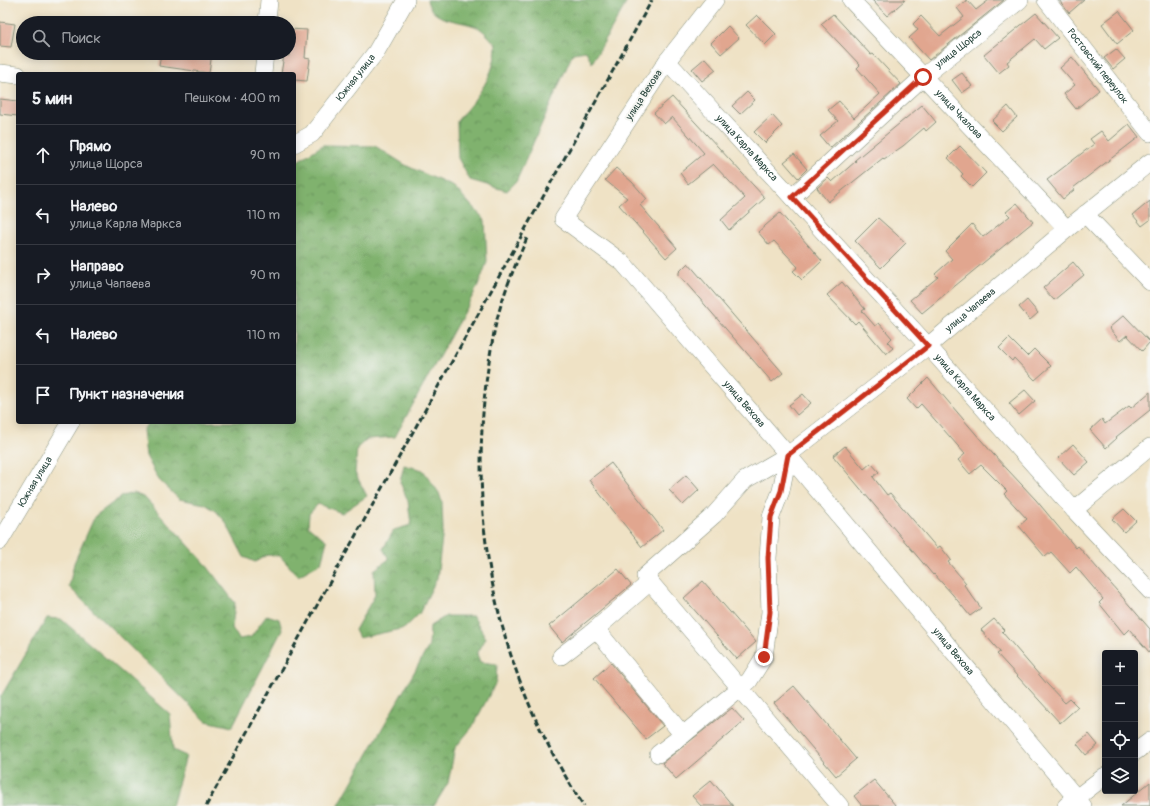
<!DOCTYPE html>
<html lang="ru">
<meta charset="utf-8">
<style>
:root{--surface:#171b24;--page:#20242c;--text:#f1f3f6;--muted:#9ea1a6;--line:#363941}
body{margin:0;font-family:Pangolin,sans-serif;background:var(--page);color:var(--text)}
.controls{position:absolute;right:12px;bottom:12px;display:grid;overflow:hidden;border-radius:4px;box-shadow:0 2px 10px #0003}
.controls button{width:36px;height:36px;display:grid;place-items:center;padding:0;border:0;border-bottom:1px solid var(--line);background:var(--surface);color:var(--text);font:20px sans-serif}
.stop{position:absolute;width:12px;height:12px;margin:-9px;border:3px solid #c8321e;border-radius:50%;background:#fff}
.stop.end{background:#c8321e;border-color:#fff;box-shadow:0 1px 4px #0008}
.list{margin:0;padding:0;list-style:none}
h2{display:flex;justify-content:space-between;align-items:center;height:52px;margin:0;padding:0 16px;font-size:17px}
h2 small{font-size:13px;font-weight:400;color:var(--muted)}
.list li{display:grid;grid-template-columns:26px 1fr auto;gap:12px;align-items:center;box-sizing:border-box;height:60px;padding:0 16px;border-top:1px solid var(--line)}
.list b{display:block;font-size:15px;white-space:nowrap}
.list p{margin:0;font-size:13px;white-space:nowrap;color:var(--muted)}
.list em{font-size:13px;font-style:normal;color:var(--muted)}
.icon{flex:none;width:22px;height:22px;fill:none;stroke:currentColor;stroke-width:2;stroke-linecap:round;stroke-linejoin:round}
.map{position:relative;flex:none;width:1150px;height:806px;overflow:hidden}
.search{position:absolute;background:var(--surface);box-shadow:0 2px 10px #0003;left:16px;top:16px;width:280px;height:44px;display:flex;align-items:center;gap:10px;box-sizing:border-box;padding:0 14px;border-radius:22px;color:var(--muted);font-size:15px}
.panel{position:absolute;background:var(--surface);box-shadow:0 2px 10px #0003;left:16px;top:72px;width:280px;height:352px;border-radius:4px}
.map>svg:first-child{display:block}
.forest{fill:url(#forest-crowns);stroke:#507851}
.building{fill:#e1a68f}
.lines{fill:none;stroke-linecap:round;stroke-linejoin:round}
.minor-casing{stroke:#87907c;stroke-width:18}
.minor{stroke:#fff;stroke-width:17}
.rail{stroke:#1f3d34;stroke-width:3;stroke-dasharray:6 3;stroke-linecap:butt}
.route{stroke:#c8321e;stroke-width:5}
.labels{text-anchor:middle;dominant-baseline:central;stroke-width:4;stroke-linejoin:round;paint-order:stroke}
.street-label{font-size:10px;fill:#1f3d34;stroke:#f6f6f2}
</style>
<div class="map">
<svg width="1150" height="806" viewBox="0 0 1150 806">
<defs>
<pattern id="forest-crowns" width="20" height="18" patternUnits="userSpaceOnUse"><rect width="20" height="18" fill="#80b26e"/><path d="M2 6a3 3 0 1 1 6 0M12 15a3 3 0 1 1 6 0" fill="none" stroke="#68925b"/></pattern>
</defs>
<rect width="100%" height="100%" fill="#f6f6f2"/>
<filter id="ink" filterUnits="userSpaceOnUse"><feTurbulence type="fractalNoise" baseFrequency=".025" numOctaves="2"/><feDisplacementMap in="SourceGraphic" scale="8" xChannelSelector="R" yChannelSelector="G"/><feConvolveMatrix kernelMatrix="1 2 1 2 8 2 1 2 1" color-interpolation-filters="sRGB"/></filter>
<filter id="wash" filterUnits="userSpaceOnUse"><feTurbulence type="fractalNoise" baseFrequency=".012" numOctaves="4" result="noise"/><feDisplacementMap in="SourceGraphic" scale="16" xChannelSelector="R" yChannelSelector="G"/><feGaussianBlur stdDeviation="0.9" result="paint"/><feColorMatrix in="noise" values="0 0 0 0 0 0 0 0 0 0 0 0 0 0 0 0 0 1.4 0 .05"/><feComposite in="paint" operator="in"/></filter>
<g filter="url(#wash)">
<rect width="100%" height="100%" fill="#efe2c5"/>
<!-- forest -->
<g class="forest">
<path d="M 427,0 L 628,0 L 592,63 L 586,51 L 573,53 L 516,182 L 507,191 L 470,180 L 458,158 L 457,121 C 477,97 496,76 496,44 C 490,39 484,30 477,27 C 459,19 432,23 427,0 Z"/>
<path d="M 323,145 L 375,146 L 407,166 L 454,187 L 485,220 L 487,262 L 478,286 L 395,437 L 367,439 L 357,448 L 355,473 L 367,496 L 342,513 L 318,504 L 309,514 L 308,526 L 327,541 L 321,563 L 298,576 L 280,556 L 267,555 L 255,562 L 244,557 L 225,521 L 216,511 L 205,504 L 179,499 L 159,480 L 146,456 L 143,430 L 149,422 L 294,422 L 294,166 L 296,162 Z"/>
<path d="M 404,465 L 423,470 L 439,493 L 442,502 L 443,530 L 437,578 L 419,614 L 405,628 L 359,638 L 355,630 L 375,595 L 374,570 L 389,559 L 383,549 L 394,530 L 411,525 L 408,501 L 400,482 Z"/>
<path d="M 134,493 L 145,498 L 204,562 L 235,603 L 232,628 L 239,639 L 251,637 L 267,615 L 279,619 L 282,630 L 232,727 L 206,721 L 69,587 L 74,563 L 95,516 L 122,496 Z"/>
<path d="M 446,616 L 473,616 L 486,638 L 477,654 L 480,662 L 497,664 L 496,682 L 473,726 L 455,748 L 448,783 L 434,806 L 338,806 L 429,646 L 430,626 Z"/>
<path d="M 47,618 L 61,619 L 170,714 L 173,750 L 186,756 L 172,806 L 0,806 L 0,698 Z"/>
</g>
<g id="blocks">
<!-- building -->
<g class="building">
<path d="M 872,0 L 905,0 L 887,16 Z"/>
<path d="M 967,0 L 976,10 L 989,0 L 1004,0 L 929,60 L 909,38 L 918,30 L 913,24 L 921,16 L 940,36 L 964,17 L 957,8 Z"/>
<path d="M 1059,0 L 1084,0 L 1069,13 Z"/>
<path d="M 1119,11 L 1134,30 L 1117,44 L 1102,24 Z"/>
<path d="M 1036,13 L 1058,38 L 1044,49 L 1035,39 L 1007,62 L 1009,65 L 999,73 L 984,55 Z"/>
<path d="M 833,14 L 871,55 L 873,54 L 901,84 L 830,148 L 820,136 L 838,121 L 828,110 L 839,101 L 854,118 L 880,94 L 857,68 L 860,65 L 821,24 Z"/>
<path d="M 757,15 L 776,34 L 765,45 L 746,25 Z"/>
<path d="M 0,22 L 15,24 L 11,47 L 0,46 Z"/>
<path d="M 728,26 L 739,38 L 721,54 L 711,43 Z"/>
<path d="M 289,29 L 307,30 L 305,58 L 310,59 L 307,81 L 294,80 L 294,74 L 281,74 L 284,55 L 289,56 Z"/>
<path d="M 1116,49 L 1125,59 L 1113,69 L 1104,58 Z"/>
<path d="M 161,53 L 212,53 L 209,73 L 159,66 Z"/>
<path d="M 1072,57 L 1099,90 L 1076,109 L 1064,94 L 1075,85 L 1060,68 Z"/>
<path d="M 705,58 L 716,70 L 702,81 L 692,69 Z"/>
<path d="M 962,73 L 972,86 L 962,93 L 952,80 Z"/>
<path d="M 747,92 L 755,100 L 740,114 L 732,106 Z"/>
<path d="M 672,97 L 765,198 L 729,230 L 721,220 L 745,198 L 713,164 L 688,184 L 680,173 L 704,153 L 672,117 L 664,124 L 654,113 Z"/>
<path d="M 0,99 L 18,101 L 18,116 L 0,114 Z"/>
<path d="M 922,105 L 936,122 L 926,131 L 924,128 L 903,146 L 884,159 L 883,158 L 828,202 L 817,188 L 828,178 L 832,182 L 856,161 L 855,160 Z"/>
<path d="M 1008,106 L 1017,117 L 1002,131 L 992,121 Z"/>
<path d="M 772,115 L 782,126 L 765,143 L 754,132 Z"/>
<path d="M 1129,124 L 1139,137 L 1073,188 L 1074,190 L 1063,199 L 1047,180 L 1094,144 L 1090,139 L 1101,131 L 1109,141 Z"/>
<path d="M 960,146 L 986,173 L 972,187 L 961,176 L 963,174 L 948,158 Z"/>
<path d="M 794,154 L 807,169 L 798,178 L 784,162 Z"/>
<path d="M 616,168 L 632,182 L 647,199 L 640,205 L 677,248 L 666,258 L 619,205 L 627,198 L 605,180 Z"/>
<path d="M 1150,201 L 1150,220 L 1142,226 L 1133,215 Z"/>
<path d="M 1017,203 L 1033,222 L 922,313 L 910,300 L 938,277 L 935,274 L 952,259 L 945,251 L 972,224 L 983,237 L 1010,216 L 1006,212 Z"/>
<path d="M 780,213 L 822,261 L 802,280 L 793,271 L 798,267 L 774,241 L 769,245 L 758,232 Z"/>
<path d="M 878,218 L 906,243 L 881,268 L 855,241 Z"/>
<path d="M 1073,262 L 1084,275 L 1054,300 L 1043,288 Z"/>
<path d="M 688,263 L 783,373 L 772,382 L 679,275 L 679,272 Z"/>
<path d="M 842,282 L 865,309 L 862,311 L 875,326 L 879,323 L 892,338 L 888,342 L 893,348 L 886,354 L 858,321 L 855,324 L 827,295 Z"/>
<path d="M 1027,300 L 1038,313 L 1030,320 L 1019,307 Z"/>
<path d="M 1124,315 L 1150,342 L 1142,351 L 1127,335 L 1120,341 L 1109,328 Z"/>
<path d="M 1009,338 L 1027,356 L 1034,349 L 1051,366 L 1035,380 L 1014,358 L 1012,361 L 999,348 Z"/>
<path d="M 928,378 L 993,454 L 1036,500 L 1076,548 L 1078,546 L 1150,629 L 1150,653 L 1129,629 L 1124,634 L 1116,624 L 1099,603 L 1103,599 L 1076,567 L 1070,573 L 1051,552 L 1045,557 L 1019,526 L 1027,519 L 1004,494 L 1007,491 L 981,465 L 970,474 L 958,460 L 965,454 L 921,404 L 916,409 L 907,399 Z"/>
<path d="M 1025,390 L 1035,401 L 1019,415 L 1009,403 Z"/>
<path d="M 1150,392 L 1150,410 L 1116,437 L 1117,438 L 1106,448 L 1090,430 L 1102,419 L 1105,424 L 1129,406 L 1131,408 Z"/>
<path d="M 803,394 L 811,403 L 797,415 L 789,405 Z"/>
<path d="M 1073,444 L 1089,462 L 1074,475 L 1058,458 Z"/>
<path d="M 845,446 L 864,469 L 871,463 L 879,472 L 873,477 L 887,495 L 890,493 L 937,548 L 940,546 L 951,560 L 948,562 L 966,583 L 964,585 L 981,608 L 970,616 L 953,595 L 934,574 L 933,575 L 833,456 Z"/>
<path d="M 611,463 L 663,530 L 642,547 L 589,480 Z"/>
<path d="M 686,475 L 699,490 L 683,505 L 669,490 Z"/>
<path d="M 1124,509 L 1136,521 L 1124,532 L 1112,519 Z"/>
<path d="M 618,569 L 631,585 L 562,642 L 549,626 Z"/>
<path d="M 703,581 L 756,642 L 737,659 L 684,598 Z"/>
<path d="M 994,619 L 1004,630 L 1002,632 L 1047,684 L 1065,703 L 1070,699 L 1078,707 L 1060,723 L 997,654 L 1000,652 L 981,630 Z"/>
<path d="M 611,663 L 663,726 L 646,739 L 594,678 Z"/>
<path d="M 794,686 L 856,759 L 836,776 L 774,703 Z"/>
<path d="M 732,708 L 744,721 L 676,779 L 662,763 Z"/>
<path d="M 1089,734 L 1098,745 L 1086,755 L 1077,744 Z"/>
<path d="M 711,780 L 733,806 L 701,806 L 692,796 Z"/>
<path d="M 874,780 L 896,806 L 862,806 L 854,796 Z"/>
<path d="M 1150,782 L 1150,806 L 1121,806 Z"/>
</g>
</g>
</g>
<g filter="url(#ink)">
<use href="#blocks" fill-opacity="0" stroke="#87907c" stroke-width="1"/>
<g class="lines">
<!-- minor casing -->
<g class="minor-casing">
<g id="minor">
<path id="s1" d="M 715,0 L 667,61 L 563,219 L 623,263 L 788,455 L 1083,806"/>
<path id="s2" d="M 851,0 L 1067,229"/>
<path id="s3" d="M 1046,0 L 1150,133"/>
<path d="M 267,23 L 269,0"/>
<path id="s4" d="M 667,61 L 928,346 L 1074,510 L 1150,591"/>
<path d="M 0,73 L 18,75"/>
<path d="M 263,74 L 265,53"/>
<path id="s5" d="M 294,144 L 312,134 L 376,52 L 406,0"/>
<path id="s6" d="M 792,197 L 923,77 L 1020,0"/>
<path d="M 1085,214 L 1150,282"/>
<path id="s7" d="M 788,455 L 928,346 L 1067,229 L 1150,162"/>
<path d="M 1074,510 L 1150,447"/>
<path id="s8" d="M 0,541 L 71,422"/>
<path d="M 650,582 L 596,629 L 683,735 L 740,688 L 749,681 L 764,657 L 770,612 L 768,558 L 771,517 L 781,491 L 788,455 L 745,480 L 714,515 L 645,576 L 840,806"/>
<path d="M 561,656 L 596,629"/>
<path d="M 1135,752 L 1150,741"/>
<path d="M 658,754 L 683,735"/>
<path d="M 1066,806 L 1105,776"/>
</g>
</g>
<!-- minor -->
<use href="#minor" class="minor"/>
<!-- rail -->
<g class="rail">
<path d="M 527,238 C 513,270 499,303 493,338 C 462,503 491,666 584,806"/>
<path d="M 206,806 L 652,0"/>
</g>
</g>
</g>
<g class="lines" filter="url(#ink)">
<!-- route -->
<path class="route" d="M 764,657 L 770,612 L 768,558 L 771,517 L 781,491 L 788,455 L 928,346 L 792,197 L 923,77"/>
</g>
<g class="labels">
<!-- street labels -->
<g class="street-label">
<text stroke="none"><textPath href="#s6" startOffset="223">улица Щорса</textPath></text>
<text stroke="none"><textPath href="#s3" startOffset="84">Ростовский переулок</textPath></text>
<text stroke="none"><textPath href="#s5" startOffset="92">Южная улица</textPath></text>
<text transform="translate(644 95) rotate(-57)">улица Вехова</text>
<text stroke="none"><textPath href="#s2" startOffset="157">улица Чкалова</textPath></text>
<text stroke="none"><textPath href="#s4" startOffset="118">улица Карла Маркса</textPath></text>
<text stroke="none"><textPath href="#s7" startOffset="233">улица Чапаева</textPath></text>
<text stroke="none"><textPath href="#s4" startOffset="442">улица Карла Маркса</textPath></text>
<text stroke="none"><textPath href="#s1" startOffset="527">улица Вехова</textPath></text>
<text stroke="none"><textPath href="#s8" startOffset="69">Южная улица</textPath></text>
<text stroke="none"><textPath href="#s1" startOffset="851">улица Вехова</textPath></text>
</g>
</g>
</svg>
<div class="controls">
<button>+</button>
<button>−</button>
<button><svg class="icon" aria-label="locate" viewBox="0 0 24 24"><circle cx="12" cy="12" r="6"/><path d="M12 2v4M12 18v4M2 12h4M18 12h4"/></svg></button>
<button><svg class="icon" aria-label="layers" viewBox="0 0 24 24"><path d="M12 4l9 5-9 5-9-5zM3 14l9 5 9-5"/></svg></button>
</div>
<div class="stop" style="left:923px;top:77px"></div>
<div class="stop end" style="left:764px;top:657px"></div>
<div class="search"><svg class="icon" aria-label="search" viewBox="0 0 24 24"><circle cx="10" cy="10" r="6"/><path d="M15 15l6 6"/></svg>Поиск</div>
<section class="panel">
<h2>5 мин<small>Пешком · 400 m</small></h2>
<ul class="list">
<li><svg class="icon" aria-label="ahead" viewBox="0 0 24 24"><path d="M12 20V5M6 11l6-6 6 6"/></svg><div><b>Прямо</b><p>улица Щорса</p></div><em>90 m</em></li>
<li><svg class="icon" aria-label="left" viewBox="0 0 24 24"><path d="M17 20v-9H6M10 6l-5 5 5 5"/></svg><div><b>Налево</b><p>улица Карла Маркса</p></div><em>110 m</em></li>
<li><svg class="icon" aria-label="right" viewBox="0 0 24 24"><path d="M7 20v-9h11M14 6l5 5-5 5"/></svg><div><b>Направо</b><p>улица Чапаева</p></div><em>90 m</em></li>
<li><svg class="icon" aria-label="left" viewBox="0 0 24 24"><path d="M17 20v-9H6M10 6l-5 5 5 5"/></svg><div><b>Налево</b></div><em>110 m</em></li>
<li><svg class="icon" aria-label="arrive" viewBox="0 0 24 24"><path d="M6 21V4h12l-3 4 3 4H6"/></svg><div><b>Пункт назначения</b></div></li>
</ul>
</section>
</div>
